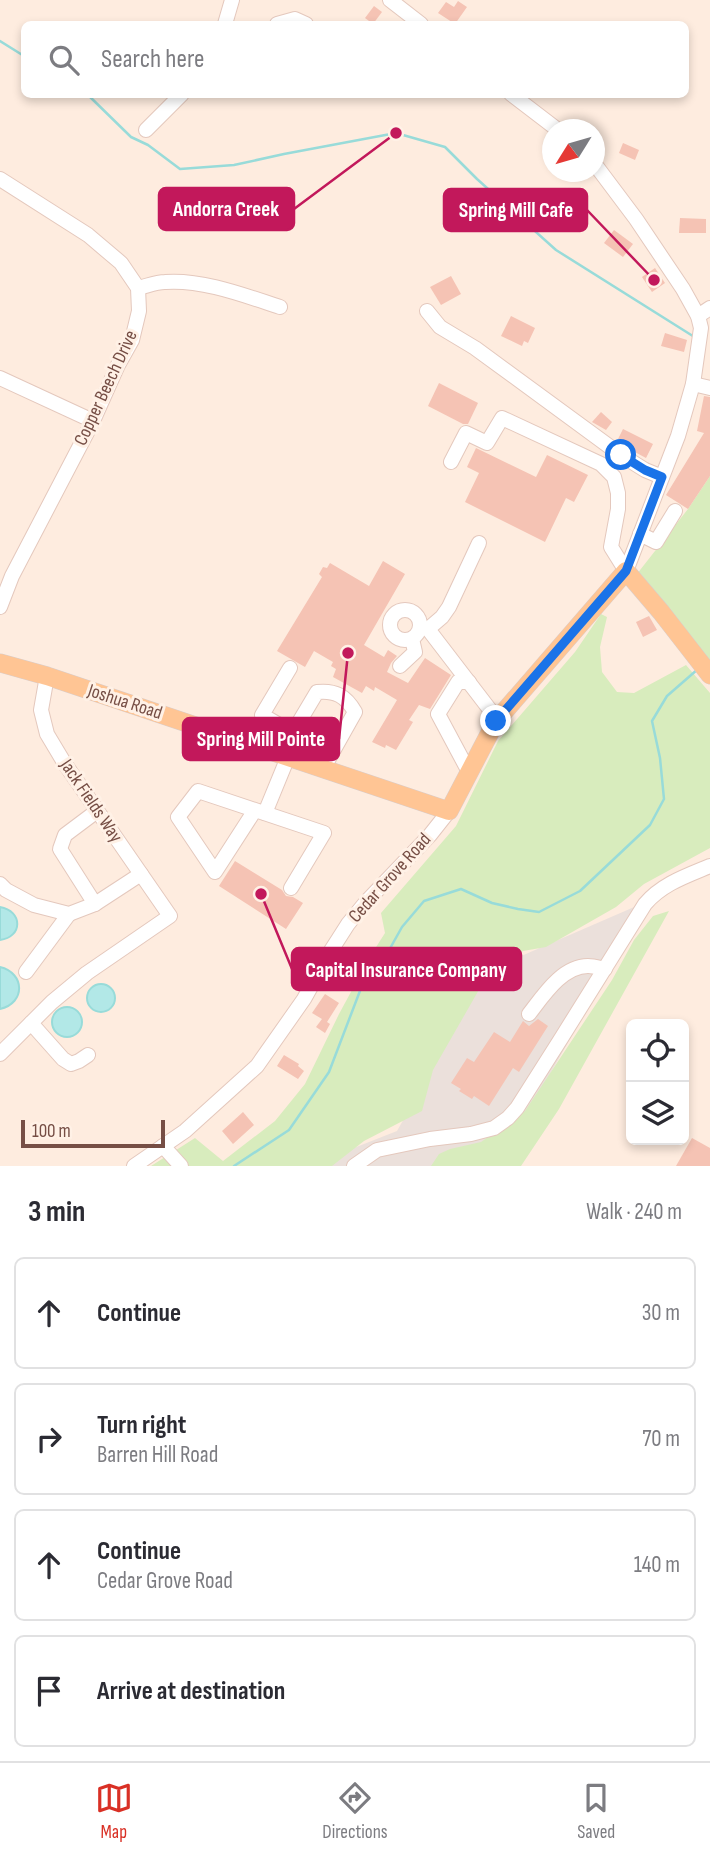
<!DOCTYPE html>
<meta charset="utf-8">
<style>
:root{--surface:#fff;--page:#f7f7f7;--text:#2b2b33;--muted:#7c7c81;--line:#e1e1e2;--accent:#d93025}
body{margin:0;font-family:"Sofia Sans Condensed",sans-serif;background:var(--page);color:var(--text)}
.controls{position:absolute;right:21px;bottom:21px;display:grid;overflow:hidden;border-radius:10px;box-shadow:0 4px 10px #0003}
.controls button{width:63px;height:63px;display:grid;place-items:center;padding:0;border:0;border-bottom:2px solid var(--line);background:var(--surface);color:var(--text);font:35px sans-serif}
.compass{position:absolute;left:542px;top:119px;width:63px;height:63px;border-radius:50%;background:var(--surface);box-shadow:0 4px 10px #0003;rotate:233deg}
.scale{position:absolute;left:21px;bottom:18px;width:144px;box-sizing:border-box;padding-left:7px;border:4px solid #764e45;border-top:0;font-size:19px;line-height:24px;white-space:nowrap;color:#764e45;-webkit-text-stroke:5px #fff1e6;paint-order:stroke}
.stop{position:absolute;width:21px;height:21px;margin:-16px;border:5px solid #1a73e8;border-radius:50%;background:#fff}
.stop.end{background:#1a73e8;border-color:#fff;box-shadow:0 2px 7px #0008}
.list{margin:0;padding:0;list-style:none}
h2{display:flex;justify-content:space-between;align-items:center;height:91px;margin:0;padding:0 28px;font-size:30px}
h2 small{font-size:23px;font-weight:400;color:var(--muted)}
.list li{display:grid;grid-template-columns:46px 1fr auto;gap:21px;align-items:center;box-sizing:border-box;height:112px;margin:0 14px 14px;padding:0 14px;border:2px solid var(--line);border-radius:10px}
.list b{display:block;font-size:26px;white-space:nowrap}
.list p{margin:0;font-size:23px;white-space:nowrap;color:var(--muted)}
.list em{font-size:23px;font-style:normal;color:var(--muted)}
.icon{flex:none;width:38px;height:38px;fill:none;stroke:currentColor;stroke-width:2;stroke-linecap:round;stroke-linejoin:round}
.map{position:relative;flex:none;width:710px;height:1166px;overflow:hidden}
.search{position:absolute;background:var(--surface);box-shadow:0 4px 10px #0003;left:21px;right:21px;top:21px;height:77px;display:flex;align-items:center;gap:18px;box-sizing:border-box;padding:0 24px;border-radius:10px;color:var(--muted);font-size:26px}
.sheet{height:595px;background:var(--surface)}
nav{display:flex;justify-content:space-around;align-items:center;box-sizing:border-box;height:98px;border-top:2px solid var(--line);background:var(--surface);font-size:19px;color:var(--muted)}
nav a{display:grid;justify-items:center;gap:4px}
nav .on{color:var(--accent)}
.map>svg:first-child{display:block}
.industrial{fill:#ebe0db}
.green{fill:#d8ecbd}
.water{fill:#b2e8e7;stroke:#98dbd9;stroke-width:2}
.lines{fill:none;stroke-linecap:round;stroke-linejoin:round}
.stream{stroke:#98dbd9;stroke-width:2.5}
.building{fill:#f5c3b4}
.minor-casing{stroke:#e4c8bd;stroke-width:16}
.major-casing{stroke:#d9cdcb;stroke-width:19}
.minor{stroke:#fff;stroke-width:14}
.major{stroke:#ffc594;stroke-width:18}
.route{stroke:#1a73e8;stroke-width:9}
.labels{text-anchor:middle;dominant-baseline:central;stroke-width:6;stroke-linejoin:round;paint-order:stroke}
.street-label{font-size:19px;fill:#764e45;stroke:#fff1e6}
.leader{fill:none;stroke:#c2185b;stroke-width:2.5}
.callout-dot{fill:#c2185b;stroke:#fff1e6;stroke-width:2.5}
.callout{fill:#c2185b;stroke:#c2185b;stroke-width:2.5}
.callout-label{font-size:21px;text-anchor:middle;font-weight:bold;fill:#fff}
</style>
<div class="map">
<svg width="710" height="1166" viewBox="0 0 710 1166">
<rect width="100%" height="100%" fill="#feecdf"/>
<!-- industrial -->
<path class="industrial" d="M 648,901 L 519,1129 L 494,1166 L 308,1166 L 397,1131 L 489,970 Z"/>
<!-- green -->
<g class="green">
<path d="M 710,476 L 710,672 L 633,579 L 688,509 Z"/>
<path d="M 601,614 L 607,617 L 600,647 L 602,672 L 617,692 L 634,693 L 686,665 L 710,693 L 710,848 L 644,884 L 616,907 L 546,947 L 523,951 L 488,974 L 433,1070 L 422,1111 L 364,1141 L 332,1166 L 151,1166 L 195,1138 L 223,1161 L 275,1121 L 305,1084 L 339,1014 L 371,955 L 385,933 L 381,913 L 456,826 L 498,741 L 575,652 Z"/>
<path d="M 669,911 L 559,1109 L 521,1166 L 431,1166 L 439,1154 L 450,1149 L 481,1142 L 525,1111 L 612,980 L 634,940 L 653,916 Z"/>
</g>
<!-- water -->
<g class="water">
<path d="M 0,907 C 23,911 23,937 0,940 Z"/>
<path d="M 0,967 C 25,973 26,1003 0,1009 Z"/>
<circle cx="101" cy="998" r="14"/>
<circle cx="67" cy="1022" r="15"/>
</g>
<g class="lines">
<!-- stream -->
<g class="stream">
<path d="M 0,41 L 24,56"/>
<path d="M 87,94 L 131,137 L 148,145 L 180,169 L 234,165 L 284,154 L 396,133 L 445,147 L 477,179 L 556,250 L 696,338"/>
<path d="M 234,1166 L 289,1130 L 329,1072 L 363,983 L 388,952 L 402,927 L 424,901 L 461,889 L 492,903 L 518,909 L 539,912 L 580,891 L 650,825 L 664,799 L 660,758 L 652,721 L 667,696 L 698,669"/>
</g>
</g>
<!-- building -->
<g class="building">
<path d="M 458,1 L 467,7 L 455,24 L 438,13 L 446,2 L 454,7 Z"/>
<path d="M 374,6 L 382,12 L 373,24 L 365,18 Z"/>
<path d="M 623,143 L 639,150 L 635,160 L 619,153 Z"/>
<path d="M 680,218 L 706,219 L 706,233 L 679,233 Z"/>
<path d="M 614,230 L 633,244 L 623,257 L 604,243 Z"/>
<path d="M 655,268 L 665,283 L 652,292 L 642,277 Z"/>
<path d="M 451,276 L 461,294 L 441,305 L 430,287 Z"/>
<path d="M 511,316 L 535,328 L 528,343 L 524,341 L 522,346 L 501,336 Z"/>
<path d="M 665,333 L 687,340 L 684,352 L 661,346 Z"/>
<path d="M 439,383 L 478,403 L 468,424 L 463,424 L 428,406 Z"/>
<path d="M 704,396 L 710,397 L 710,476 L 688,509 L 666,495 L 704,433 L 697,431 Z"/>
<path d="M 601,412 L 612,422 L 606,430 L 592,422 Z"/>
<path d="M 623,429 L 653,444 L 646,458 L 631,450 L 632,447 L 618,439 Z"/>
<path d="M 476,448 L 536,477 L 547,455 L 588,475 L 574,502 L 566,498 L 545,542 L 465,502 L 479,473 L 467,467 Z"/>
<path d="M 383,561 L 405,574 L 364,645 L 384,657 L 388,650 L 397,656 L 391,663 L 387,672 L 408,683 L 425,658 L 451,675 L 430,709 L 419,705 L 409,720 L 413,722 L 396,750 L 386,745 L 385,748 L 372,742 L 397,700 L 375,687 L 374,691 L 366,686 L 362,693 L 333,677 L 336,669 L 331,666 L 333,662 L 314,651 L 305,667 L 277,651 L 322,577 L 319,574 L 323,567 L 327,568 L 330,563 L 369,586 Z"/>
<path d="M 649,616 L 657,630 L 643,637 L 636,622 Z"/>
<path d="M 235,861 L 282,890 L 286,896 L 293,897 L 303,903 L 286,929 L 219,886 Z"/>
<path d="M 325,994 L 339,1003 L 327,1022 L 330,1024 L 325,1033 L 316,1027 L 322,1019 L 312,1013 Z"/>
<path d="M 538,1019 L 548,1026 L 519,1072 L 513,1068 L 489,1106 L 474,1096 L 472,1099 L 459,1091 L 461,1089 L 451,1083 L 467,1058 L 474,1062 L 494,1032 L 510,1042 L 523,1021 L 529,1026 Z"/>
<path d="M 284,1055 L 299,1064 L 298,1066 L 304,1071 L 298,1079 L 277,1066 Z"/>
<path d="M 243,1112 L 254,1125 L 233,1144 L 222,1131 Z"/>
<path d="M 692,1138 L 710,1148 L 710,1166 L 676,1166 Z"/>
</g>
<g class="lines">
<!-- minor casing -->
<g class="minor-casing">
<g id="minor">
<path d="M 390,0 L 421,24"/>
<path d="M 225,24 L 232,0"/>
<path d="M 277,24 L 295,19 L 306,24"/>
<path d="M 511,94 L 558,130"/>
<path d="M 146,130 L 182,94"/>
<path d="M 594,163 L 636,219 L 683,289 L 698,316 L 701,328 L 693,384 L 678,436 L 626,571"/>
<path d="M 0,179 L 88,235 L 121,263 L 138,288 L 139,311 L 132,340 L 118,365 L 93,421 L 12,576 L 0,607"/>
<path d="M 138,288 C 147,286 156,282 165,282 C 202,279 246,296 280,307"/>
<path d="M 427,311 L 440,327 L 475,348 L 621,455 L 645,470 L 662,477"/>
<path d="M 698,316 L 710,308"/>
<path d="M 0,378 L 93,421"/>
<path d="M 693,384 L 710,388"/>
<path d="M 451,462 L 466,433 L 487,443 L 502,418 L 601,464 L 614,477 L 618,493 L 618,509 L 611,547 L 626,571"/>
<path d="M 640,534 L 656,542 L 675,511"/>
<path d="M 479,543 L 449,607 L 442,617 L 428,629 L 497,719"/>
<circle cx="405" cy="625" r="15"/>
<path d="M 400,666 L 415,652 L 412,639"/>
<path d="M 290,668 L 262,715 L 293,733"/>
<path d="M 469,682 L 458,682 L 438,714 L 469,772"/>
<path d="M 280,754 L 317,692 C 335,690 346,696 355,712 L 323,769"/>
<path d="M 255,810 L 215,872 L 178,817 L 198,791 L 324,833 L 291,888"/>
<path d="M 265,813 L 288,757"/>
<path d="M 0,884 L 6,890 L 34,905 L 69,914 L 95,904 L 141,874"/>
<path d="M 95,904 L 60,849 L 65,835 L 97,811"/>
<path d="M 26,972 L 69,914"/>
<path d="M 529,1014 C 543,996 562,966 588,966 C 594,966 600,968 605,969"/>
<path d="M 31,1023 L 63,1059 L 71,1064 L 79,1061 L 88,1055"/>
<path d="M 0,1054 L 52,1002 L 87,973 L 170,916 L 65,764 L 47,734 L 41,710 L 47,676"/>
<path d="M 163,1146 L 181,1166"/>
<path d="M 134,1166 L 185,1131 L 257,1066 L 304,999 L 332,949 L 348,924 L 366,902 L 430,835 L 449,811"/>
<path d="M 354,1166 L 377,1150 L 430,1139 L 471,1134 L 494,1128 L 508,1118 L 517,1108 L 562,1037 L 645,904 C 662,884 686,876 710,866"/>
</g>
</g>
<!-- major casing -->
<g class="major-casing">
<path id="major" d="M 0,663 L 47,676 L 449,811 L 496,721 L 626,571 L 661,612 L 710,675"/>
</g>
<!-- minor -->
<use href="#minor" class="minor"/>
<!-- major -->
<use href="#major" class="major"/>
</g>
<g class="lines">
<!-- route -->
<path class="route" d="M 496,721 L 626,571 L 662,477 L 645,470 L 621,455"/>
</g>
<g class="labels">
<!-- street labels -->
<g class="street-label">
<text transform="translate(106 388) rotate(-65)">Copper Beech Drive</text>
<text transform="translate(125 702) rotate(18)">Joshua Road</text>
<text transform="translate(91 801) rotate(56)">Jack Fields Way</text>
<text transform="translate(390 878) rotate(-48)">Cedar Grove Road</text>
</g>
</g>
<!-- callouts -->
<path class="leader" d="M396 133L294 209M654 280L587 210M348 653L339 739M261 894L292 969"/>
<g class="callout-dot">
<circle cx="396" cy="133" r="7"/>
<circle cx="654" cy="280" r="7"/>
<circle cx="348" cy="653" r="7"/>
<circle cx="261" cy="894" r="7"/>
</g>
<g class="callout">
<rect x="159" y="188" width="135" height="42" rx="7"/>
<rect x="444" y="189" width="143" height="42" rx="7"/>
<rect x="183" y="718" width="156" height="42" rx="7"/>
<rect x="292" y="948" width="229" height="42" rx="7"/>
</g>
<g class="callout-label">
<text x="226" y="216">Andorra Creek</text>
<text x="516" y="217">Spring Mill Cafe</text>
<text x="261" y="746">Spring Mill Pointe</text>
<text x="406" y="977">Capital Insurance Company</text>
</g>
</svg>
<div class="controls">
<button><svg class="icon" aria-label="locate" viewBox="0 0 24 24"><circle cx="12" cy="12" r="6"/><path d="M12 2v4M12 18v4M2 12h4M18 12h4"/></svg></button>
<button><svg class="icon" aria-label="layers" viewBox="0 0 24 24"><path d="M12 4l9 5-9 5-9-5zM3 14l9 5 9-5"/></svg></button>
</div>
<svg class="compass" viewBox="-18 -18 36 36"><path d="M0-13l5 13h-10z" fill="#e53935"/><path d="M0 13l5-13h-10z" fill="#7c7c81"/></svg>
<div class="scale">100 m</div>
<div class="stop" style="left:621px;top:455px"></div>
<div class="stop end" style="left:496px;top:721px"></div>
<div class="search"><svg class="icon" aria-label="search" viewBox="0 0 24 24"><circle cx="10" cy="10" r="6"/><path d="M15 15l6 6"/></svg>Search here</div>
</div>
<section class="sheet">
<h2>3 min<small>Walk · 240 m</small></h2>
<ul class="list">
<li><svg class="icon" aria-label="ahead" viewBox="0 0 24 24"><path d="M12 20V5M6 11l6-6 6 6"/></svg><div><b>Continue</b></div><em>30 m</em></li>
<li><svg class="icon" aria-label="right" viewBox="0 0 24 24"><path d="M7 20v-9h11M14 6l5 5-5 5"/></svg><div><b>Turn right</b><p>Barren Hill Road</p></div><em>70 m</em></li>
<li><svg class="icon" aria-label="ahead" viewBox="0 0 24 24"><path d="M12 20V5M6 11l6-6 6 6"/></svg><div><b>Continue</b><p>Cedar Grove Road</p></div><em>140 m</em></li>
<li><svg class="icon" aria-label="arrive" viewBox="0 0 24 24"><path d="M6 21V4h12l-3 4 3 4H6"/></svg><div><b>Arrive at destination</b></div></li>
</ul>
</section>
<nav>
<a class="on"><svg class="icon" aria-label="map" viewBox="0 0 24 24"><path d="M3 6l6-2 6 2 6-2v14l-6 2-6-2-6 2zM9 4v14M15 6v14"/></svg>Map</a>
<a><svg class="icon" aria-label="directions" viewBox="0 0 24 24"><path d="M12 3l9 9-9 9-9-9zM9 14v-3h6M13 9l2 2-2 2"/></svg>Directions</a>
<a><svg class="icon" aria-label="saved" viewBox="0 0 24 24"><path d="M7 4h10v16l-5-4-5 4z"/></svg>Saved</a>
</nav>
